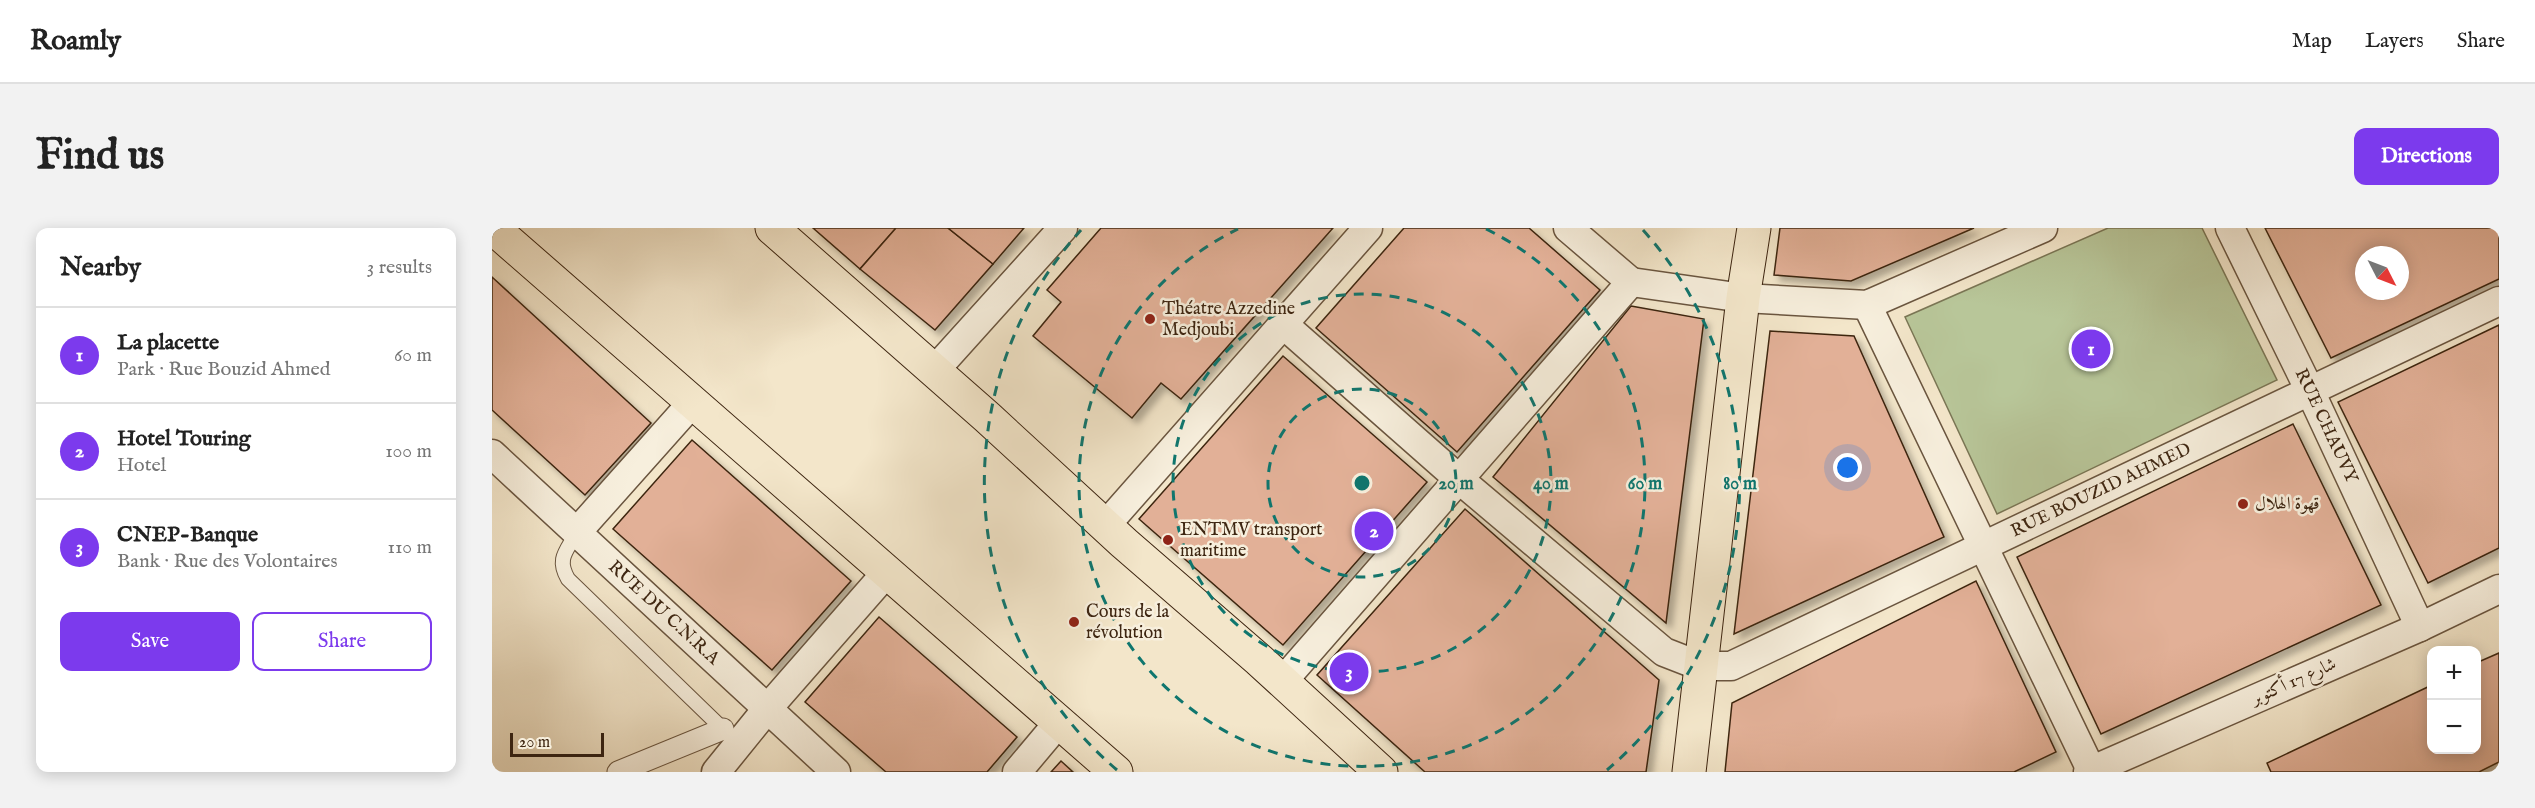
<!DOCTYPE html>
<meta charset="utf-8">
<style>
:root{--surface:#fff;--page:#f2f2f2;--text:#222;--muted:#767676;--line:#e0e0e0;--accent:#7c3aed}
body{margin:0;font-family:"IM FELL English",Amiri,serif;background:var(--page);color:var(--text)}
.controls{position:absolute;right:18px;bottom:18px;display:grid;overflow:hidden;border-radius:12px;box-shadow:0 3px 15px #0003}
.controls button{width:54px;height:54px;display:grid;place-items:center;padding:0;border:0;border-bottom:2px solid var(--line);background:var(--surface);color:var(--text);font:30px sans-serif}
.compass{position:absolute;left:1863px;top:18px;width:54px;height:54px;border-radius:50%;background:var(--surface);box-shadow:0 3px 15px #0003;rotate:132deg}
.scale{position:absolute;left:18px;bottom:15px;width:94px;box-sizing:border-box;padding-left:6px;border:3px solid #3d2511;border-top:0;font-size:16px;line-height:21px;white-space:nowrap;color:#3d2511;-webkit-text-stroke:4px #f7efdd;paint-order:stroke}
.you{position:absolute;left:1356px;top:240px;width:21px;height:21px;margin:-15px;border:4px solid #fff;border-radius:50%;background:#1a73e8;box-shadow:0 0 0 9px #1a73e833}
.badge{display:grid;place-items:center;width:39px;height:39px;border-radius:50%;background:var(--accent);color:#fff;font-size:20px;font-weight:700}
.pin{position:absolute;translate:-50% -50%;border:3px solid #fff;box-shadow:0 2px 6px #0006}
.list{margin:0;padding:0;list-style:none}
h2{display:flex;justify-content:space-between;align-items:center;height:78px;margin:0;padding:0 24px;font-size:26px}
h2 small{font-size:20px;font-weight:400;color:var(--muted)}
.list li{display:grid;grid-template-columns:39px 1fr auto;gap:18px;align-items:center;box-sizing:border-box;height:96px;padding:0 24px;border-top:2px solid var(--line)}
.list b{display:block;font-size:22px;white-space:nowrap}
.list p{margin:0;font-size:20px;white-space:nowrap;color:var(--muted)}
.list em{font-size:20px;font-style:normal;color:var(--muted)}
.actions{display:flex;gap:12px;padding:18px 24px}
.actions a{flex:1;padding:14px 0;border:2px solid var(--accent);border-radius:12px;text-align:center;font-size:21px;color:var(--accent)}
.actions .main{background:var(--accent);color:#fff}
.map{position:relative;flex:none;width:2007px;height:544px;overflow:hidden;border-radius:12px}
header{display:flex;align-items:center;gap:36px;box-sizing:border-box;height:84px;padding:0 30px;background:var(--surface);border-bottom:2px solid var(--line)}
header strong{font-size:28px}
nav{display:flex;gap:33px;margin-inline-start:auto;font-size:21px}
.intro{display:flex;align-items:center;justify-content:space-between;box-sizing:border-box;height:144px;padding:0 36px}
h1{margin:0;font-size:42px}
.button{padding:15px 27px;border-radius:12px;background:var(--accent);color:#fff;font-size:21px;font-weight:700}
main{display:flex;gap:36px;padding:0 36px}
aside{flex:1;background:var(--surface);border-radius:12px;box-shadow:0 3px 15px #0003}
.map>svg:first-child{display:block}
.green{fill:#b8c699;stroke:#7a7655;stroke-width:1.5}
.building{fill:#e2b097;stroke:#3d2511;stroke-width:1.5;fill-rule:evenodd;filter:url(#shadow)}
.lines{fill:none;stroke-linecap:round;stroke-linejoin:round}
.service-casing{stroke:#6a553f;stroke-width:16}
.pedestrian-casing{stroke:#6a553f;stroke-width:23}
.minor-casing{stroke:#6a553f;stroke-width:31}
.primary-casing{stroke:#3d2511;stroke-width:35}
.service{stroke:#f7efdd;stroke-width:14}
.pedestrian{stroke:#f7efdd;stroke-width:21}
.minor{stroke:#f7efdd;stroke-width:28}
.primary{stroke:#f3e6ca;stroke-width:33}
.ring{fill:none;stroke:#0f766e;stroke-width:3;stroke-dasharray:10 8}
.poi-dot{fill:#8f2418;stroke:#f7efdd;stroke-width:2}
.labels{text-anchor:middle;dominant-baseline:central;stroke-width:5;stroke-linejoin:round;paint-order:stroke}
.poi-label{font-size:18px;fill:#3d2511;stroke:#f7efdd;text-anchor:start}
.street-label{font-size:18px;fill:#3d2511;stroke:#f7efdd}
.centre{fill:#0f766e;stroke:#f7efdd;stroke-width:3}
.ring-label{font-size:18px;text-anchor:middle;font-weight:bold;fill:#0f766e;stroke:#f7efdd;stroke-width:5;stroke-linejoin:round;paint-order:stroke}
</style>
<header>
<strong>Roamly</strong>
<nav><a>Map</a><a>Layers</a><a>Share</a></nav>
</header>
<div class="intro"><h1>Find us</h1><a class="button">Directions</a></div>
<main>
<aside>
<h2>Nearby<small>3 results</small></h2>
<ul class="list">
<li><span class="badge">1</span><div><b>La placette</b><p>Park · Rue Bouzid Ahmed</p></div><em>60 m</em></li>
<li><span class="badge">2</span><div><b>Hotel Touring</b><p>Hotel</p></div><em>100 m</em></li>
<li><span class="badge">3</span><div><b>CNEP-Banque</b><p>Bank · Rue des Volontaires</p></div><em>110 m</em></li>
</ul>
<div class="actions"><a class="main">Save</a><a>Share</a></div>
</aside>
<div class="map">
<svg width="2007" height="544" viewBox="0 0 2007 544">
<defs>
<filter id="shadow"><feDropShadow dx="5.5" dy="5.5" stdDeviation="3" flood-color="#0004"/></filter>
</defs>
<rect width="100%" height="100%" fill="#f3e6ca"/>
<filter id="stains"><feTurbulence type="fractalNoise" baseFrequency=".00333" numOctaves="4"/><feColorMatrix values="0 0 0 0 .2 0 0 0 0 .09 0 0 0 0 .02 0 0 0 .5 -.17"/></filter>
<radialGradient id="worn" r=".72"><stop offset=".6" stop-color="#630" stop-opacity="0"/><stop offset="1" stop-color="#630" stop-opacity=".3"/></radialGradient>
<!-- green -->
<path class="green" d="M 1616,0 L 1710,0 L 1785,152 L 1505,286 L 1413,89 Z"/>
<!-- building -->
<g class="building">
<path d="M 321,0 L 404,0 L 368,41 Z"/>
<path d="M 404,0 L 456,0 L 501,36 L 443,102 L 368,41 Z"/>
<path d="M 456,0 L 532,0 L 501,36 Z"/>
<path d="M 609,0 L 841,0 L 689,171 L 669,155 L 640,190 L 541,108 L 569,74 L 555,62 Z"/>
<path d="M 912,0 L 1037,0 L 1108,62 L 965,224 L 824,100 Z"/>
<path d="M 1288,0 L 1482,0 L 1359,53 L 1282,47 Z"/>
<path d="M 1773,0 L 2007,0 L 2007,51 L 1839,130 ZM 1872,27 L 1908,27 L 1908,63 L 1872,63 Z"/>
<path d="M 0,49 L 159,195 L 93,267 L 0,182 Z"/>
<path d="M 1139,78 L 1212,91 L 1174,395 L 1001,249 Z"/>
<path d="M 2007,97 L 2007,320 L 1936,355 L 1846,174 Z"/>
<path d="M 1278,103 L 1362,108 L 1452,309 L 1242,406 Z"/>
<path d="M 791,128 L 935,254 L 791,417 L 647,291 Z"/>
<path d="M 1801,196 L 1889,377 L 1609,506 L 1525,329 Z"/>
<path d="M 200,212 L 359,353 L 280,442 L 121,301 Z"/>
<path d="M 973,281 L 1167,452 L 1154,544 L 933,544 L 825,447 Z"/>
<path d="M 1484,353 L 1564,524 L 1522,544 L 1233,544 L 1240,475 Z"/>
<path d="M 387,389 L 525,509 L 495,544 L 394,544 L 313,474 Z"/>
<path d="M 2007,425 L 2007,534 L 1987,544 L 1779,544 L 1775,535 L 1940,457 L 1940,522 L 1984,522 L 1984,435 Z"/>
<path d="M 569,533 L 581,544 L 559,544 Z"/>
</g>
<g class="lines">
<!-- service casing -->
<g class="service-casing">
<path id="service" d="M 85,304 C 75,323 64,330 76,351 L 236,506"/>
</g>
<!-- pedestrian casing -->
<g class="pedestrian-casing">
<path id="pedestrian" d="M 126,544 L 231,501"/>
</g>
<!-- minor casing -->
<g class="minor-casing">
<g id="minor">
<path d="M 1076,0 L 1139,54"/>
<path id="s1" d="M 1738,0 L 1818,163 L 1928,399"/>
<path d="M 1139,54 L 1251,70 L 1375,77 L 1551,0"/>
<path d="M 1375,77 L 1599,542"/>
<path id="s2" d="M 791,96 L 968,252 L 1172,424 L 1208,438 L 1239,438 L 2007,73"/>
<path d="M 442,143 L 571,0"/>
<path id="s3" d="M 0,226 L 344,544"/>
<path d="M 613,298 L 876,0"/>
<path d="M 85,304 L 200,175"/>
<path d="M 790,454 L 1139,54"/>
<path d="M 224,544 L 275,481 L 395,344"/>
<path d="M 525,544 L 567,494"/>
<path d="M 1596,544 L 1928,399 L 2007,361"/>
</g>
</g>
<!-- primary casing -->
<g class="primary-casing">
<g id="primary">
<path d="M 1,0 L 624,544"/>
<path d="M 280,0 L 495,189 L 632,315 L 767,432 L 889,544"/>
<path d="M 1197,544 L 1251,70 L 1262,0"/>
</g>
</g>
<!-- service -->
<use href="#service" class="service"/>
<!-- pedestrian -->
<use href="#pedestrian" class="pedestrian"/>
<!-- minor -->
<use href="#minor" class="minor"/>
<!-- primary -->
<use href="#primary" class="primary"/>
</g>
<!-- distance rings -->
<g class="ring">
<circle cx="870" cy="255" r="94"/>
<circle cx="870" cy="255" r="189"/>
<path d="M994 1A283 283 0 1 1 746 1"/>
<path d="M625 542A378 378 0 0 1 589 2M1151 2A378 378 0 0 1 1115 542"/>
</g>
<!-- markers -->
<g class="poi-dot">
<circle cx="658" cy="91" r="6"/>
<circle cx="1751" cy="276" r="6"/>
<circle cx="676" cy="312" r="6"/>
<circle cx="582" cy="394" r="6"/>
</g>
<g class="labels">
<!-- poi labels -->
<g class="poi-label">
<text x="670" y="81">Théatre Azzedine<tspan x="670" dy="21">Medjoubi</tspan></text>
<text x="1763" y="276">قهوة الهلال</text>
<text x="688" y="302">ENTMV transport<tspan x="688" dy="21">maritime</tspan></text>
<text x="594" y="384">Cours de la<tspan x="594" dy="21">révolution</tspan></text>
</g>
<!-- street labels -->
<g class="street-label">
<text stroke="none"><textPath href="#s1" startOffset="220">RUE CHAUVY</textPath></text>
<text stroke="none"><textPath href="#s2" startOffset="982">RUE BOUZID AHMED</textPath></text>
<text stroke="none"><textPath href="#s3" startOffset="234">RUE DU C.N.R.A</textPath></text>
<text transform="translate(1802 454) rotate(-24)">شارع 17 أكتوبر</text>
</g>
</g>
<circle cx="870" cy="255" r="9" class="centre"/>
<g class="ring-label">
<text x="964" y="261">20 m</text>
<text x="1059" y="261">40 m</text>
<text x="1153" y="261">60 m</text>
<text x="1248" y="261">80 m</text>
</g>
<rect width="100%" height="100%" filter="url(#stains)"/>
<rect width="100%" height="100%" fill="url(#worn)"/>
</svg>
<div class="controls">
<button>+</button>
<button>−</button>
</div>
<svg class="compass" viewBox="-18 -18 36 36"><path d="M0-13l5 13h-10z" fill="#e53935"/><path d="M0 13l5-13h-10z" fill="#767676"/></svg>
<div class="scale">20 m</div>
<div class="you"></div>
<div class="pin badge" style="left:1599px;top:121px">1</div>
<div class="pin badge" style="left:882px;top:303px">2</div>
<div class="pin badge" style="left:857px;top:444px">3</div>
</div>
</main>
